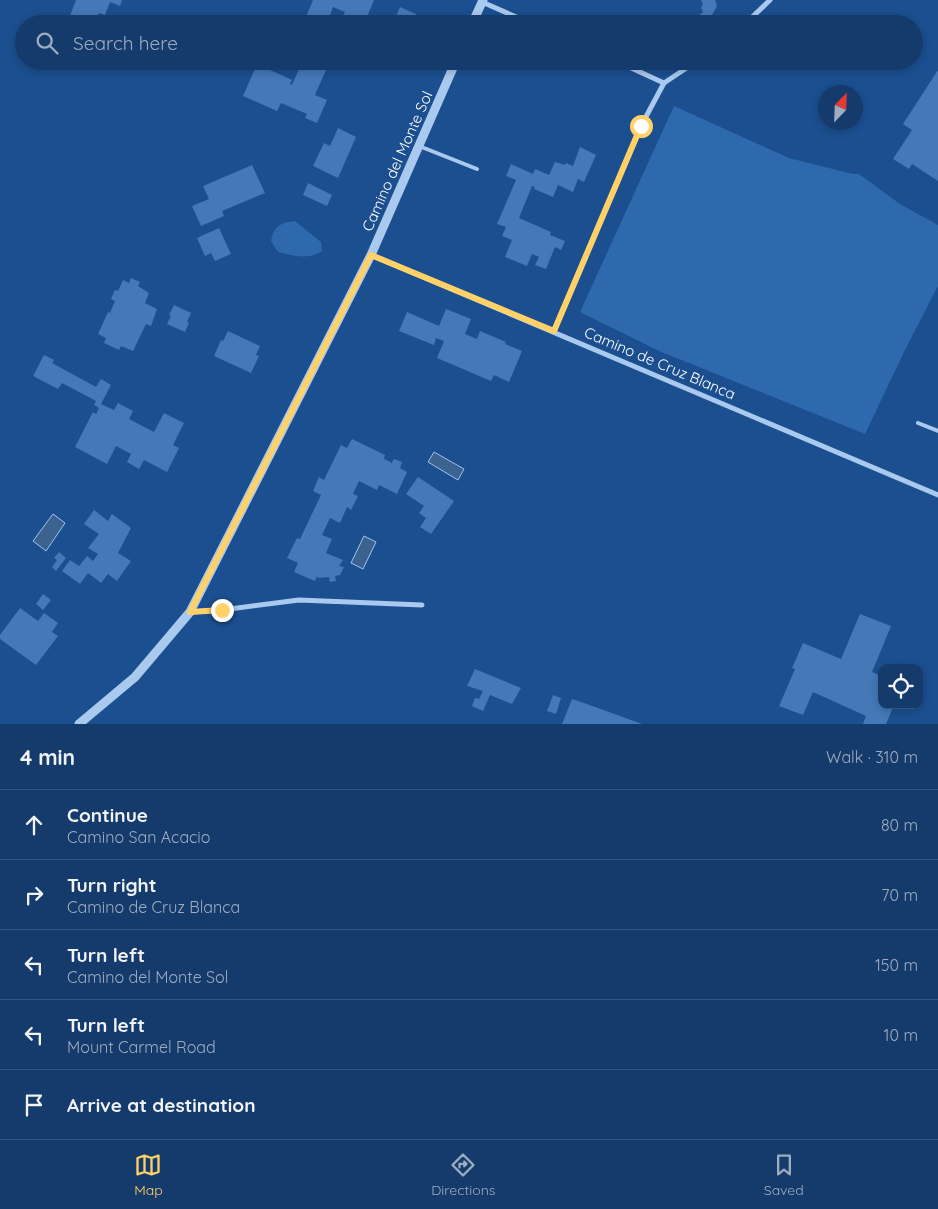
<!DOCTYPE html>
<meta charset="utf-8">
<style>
:root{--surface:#143b6b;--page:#214673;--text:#f1f3f6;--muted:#9dadc1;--line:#33557e;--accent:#ffd166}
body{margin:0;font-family:Quicksand,sans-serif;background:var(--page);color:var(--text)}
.controls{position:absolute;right:15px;bottom:15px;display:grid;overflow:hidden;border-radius:10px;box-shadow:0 2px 8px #0003}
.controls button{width:45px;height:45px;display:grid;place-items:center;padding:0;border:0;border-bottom:1px solid var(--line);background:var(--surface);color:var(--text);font:25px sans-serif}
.compass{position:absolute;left:818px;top:85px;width:45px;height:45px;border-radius:50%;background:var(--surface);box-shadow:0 2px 8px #0003;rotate:23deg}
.stop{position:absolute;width:15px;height:15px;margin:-11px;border:4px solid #ffd166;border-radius:50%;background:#fff}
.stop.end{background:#ffd166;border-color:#fff;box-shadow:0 1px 5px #0008}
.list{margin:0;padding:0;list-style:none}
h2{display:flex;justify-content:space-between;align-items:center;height:65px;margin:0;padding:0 20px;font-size:21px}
h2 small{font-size:16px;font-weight:400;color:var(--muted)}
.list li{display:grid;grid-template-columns:32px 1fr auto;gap:15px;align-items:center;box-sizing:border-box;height:70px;padding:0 20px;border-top:1px solid var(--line)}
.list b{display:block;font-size:19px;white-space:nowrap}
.list p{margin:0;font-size:16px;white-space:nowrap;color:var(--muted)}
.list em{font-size:16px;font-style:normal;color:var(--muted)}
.icon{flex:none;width:28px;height:28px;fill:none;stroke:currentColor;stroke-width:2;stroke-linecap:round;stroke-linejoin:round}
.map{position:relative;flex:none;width:938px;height:724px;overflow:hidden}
.search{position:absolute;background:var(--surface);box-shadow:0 2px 8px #0003;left:15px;right:15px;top:15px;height:55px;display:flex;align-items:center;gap:12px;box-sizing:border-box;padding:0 18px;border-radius:28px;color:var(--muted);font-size:19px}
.sheet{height:415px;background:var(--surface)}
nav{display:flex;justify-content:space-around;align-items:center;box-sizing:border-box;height:70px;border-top:1px solid var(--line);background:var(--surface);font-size:14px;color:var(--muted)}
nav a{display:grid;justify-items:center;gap:2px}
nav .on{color:var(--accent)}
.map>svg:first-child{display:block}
.green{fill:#2e69ad}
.water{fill:#3c6290;stroke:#9cc4f0}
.building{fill:#4478b7}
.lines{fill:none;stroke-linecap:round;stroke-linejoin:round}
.service{stroke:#a9c9ee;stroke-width:4}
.minor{stroke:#a9c9ee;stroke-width:5}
.tertiary{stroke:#a9c9ee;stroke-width:9}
.route{stroke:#ffd166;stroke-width:6}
.labels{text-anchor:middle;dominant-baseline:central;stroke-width:4;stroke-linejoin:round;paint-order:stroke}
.street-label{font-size:15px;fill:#fff;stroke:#1b4f8f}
</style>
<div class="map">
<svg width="938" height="724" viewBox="0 0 938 724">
<rect width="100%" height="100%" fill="#1b4f8f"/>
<!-- green -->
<g class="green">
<path d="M 674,106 L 789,158 L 853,174 L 859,174 L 900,204 L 938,225 L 938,286 L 905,350 L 865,434 L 659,351 L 580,312 Z"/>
<path d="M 295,221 L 321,242 L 322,251 C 309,260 293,256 278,252 L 271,241 C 274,226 280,223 295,221 Z"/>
</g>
<!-- water -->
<g class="water">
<path d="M 434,452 L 464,469 L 458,480 L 428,462 Z"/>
<path d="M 53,514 L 65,523 L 46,551 L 33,541 Z"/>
<path d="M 364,536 L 376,542 L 363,569 L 351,563 Z"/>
</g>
<!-- building -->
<g class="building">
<path d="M 76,0 L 122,0 L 120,6 L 110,2 L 105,15 L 99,13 L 94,24 L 67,24 Z"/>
<path d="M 313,0 L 374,0 L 364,24 L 349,24 L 341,20 L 345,12 L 333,7 L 327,24 L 320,24 L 313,21 L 314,19 L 306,17 Z"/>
<path d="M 701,0 L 715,0 L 717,6 L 710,19 L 712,24 L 689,24 L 703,12 L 701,7 L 703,5 Z"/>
<path d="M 400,7 L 416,14 L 412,24 L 393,24 Z"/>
<path d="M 281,61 L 326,61 L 323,69 L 326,70 L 315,95 L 327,100 L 317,123 L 305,118 L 307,114 L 281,103 L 277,111 L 243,96 L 257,64 L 292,80 L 290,84 L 292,85 L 299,69 Z"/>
<path d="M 938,70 L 938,181 L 912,164 L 909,169 L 893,159 L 912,130 L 903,124 Z"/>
<path d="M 338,128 L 356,137 L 338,178 L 313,166 L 324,143 L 330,146 Z"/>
<path d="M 580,147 L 596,155 L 584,182 L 578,179 L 573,192 L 558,185 L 553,197 L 534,189 L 535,187 L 532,186 L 519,218 L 551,232 L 550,235 L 565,241 L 561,250 L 555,247 L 546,269 L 535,265 L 539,257 L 532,254 L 527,266 L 505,257 L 512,240 L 502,236 L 506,227 L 497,224 L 516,180 L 506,176 L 511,164 L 533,174 L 535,169 L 549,175 L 555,162 L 565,165 L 566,163 L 573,166 Z"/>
<path d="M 252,165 L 265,193 L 222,211 L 224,216 L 201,226 L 192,206 L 209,199 L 203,186 Z"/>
<path d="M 308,183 L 332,195 L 327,206 L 303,195 Z"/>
<path d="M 219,228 L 231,254 L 215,261 L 211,253 L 205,256 L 197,238 Z"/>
<path d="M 131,278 L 140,282 L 138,286 L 149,293 L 145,303 L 157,309 L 151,326 L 146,324 L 133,351 L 121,346 L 119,350 L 104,343 L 106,338 L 98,334 L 108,312 L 110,313 L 115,301 L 111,299 L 115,290 L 118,291 L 123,280 L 129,283 Z"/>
<path d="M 174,305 L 191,313 L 187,322 L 189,323 L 185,332 L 167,324 L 171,316 L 169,315 Z"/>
<path d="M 446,309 L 471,319 L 465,334 L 477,339 L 480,331 L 506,342 L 505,344 L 522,351 L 509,382 L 494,375 L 491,381 L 437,358 L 444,341 L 436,338 L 434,345 L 399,331 L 407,312 L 439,326 Z"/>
<path d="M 228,331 L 260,346 L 256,355 L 259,356 L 251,373 L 214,356 L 221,340 L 223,341 Z"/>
<path d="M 44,355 L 54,360 L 52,363 L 96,387 L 101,379 L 111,385 L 101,404 L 114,410 L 118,403 L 133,411 L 129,419 L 154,432 L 164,413 L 184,423 L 173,445 L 179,448 L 167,472 L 144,460 L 139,469 L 127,462 L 131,454 L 116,446 L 107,464 L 75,447 L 93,412 L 96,414 L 99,408 L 94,405 L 96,401 L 62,383 L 58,389 L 33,376 Z"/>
<path d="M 352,439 L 385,455 L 384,459 L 391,462 L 391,464 L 394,459 L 402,462 L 400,468 L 407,472 L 397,494 L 379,485 L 377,490 L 359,481 L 353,494 L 358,496 L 351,510 L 347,507 L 340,523 L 330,518 L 322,535 L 332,539 L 326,553 L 343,560 L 339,566 L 344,567 L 340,575 L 335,576 L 336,581 L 330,582 L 329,577 L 318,578 L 317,576 L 315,581 L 294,572 L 298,563 L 287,558 L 297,538 L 300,539 L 321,495 L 313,491 L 319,477 L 324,480 L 341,445 L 347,448 Z"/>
<path d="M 418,477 L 454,501 L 431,534 L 420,527 L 426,518 L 419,513 L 424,506 L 406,494 Z"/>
<path d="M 94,510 L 108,521 L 112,514 L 131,528 L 118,553 L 131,561 L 117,581 L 108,574 L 101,583 L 88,573 L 80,584 L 62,571 L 70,560 L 79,566 L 87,556 L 93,561 L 98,554 L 88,548 L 99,534 L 84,524 Z"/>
<path d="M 59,552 L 66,558 L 56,571 L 52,567 L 57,560 L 54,558 Z"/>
<path d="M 43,594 L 51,600 L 43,610 L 36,604 Z"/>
<path d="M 20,608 L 38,621 L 44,613 L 58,623 L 52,632 L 58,636 L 36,665 L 0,639 L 0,635 Z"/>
<path d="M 860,614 L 891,626 L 872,672 L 882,676 L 882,705 L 894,705 L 886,724 L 863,724 L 866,716 L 813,692 L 803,715 L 779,706 L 795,669 L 792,668 L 803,643 L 841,659 Z"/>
<path d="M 475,669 L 521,688 L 512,704 L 490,695 L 483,711 L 472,706 L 475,698 L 479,699 L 483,691 L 467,686 Z"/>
<path d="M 553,695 L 561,698 L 556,714 L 547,711 Z"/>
<path d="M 572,699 L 587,704 L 642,724 L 562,724 Z"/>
</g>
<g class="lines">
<!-- service -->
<g class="service">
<path d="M 419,146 L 477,169"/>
<path d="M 918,423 L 938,431"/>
</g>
<!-- minor -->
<g class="minor">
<path d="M 482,2 L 532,24"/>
<path d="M 745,24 L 770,0"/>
<path d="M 616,61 L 664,83"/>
<path d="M 371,255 L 938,495"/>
<path d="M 554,331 L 641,126 L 664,83 L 697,61"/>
<path d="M 190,612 L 222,610 L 299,600 L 422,605"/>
</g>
<!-- tertiary -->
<g class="tertiary">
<path d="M 472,24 L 483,0"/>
<path d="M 79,724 L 135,677 L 190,612 L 371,255 L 456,61"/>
</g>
</g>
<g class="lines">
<!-- route -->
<path class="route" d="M 222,610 L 190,612 L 371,255 L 554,331 L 641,126"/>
</g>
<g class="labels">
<!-- street labels -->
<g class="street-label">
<text transform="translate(397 161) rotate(-66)">Camino del Monte Sol</text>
<text transform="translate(660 363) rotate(23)">Camino de Cruz Blanca</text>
</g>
</g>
</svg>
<div class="controls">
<button><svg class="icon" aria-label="locate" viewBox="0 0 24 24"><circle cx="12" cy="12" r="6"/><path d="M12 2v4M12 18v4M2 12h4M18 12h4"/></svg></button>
</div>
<svg class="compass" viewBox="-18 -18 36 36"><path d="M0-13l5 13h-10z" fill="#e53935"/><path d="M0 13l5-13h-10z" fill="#9dadc1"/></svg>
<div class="stop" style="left:641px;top:126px"></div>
<div class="stop end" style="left:222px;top:610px"></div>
<div class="search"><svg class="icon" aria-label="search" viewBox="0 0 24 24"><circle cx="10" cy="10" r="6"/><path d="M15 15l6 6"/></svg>Search here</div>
</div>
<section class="sheet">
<h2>4 min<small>Walk · 310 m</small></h2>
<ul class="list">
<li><svg class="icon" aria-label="ahead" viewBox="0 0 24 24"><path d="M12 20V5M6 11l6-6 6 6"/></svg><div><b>Continue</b><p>Camino San Acacio</p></div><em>80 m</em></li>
<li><svg class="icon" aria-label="right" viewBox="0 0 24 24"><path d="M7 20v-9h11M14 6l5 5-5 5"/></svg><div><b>Turn right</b><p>Camino de Cruz Blanca</p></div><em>70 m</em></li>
<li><svg class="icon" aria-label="left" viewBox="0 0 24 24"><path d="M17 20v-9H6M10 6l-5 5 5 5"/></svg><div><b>Turn left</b><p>Camino del Monte Sol</p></div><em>150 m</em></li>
<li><svg class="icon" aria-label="left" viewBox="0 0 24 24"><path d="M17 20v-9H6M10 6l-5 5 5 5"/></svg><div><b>Turn left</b><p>Mount Carmel Road</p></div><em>10 m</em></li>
<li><svg class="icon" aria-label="arrive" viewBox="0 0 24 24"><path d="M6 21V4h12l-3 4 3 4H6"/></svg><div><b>Arrive at destination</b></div></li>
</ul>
</section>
<nav>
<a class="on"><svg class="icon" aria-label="map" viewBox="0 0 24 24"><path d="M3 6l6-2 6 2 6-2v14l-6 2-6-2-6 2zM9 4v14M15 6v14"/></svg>Map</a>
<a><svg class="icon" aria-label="directions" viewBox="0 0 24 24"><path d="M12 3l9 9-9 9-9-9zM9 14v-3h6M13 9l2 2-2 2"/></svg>Directions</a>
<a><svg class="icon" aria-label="saved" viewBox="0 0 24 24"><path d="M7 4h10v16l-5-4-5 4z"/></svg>Saved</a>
</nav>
